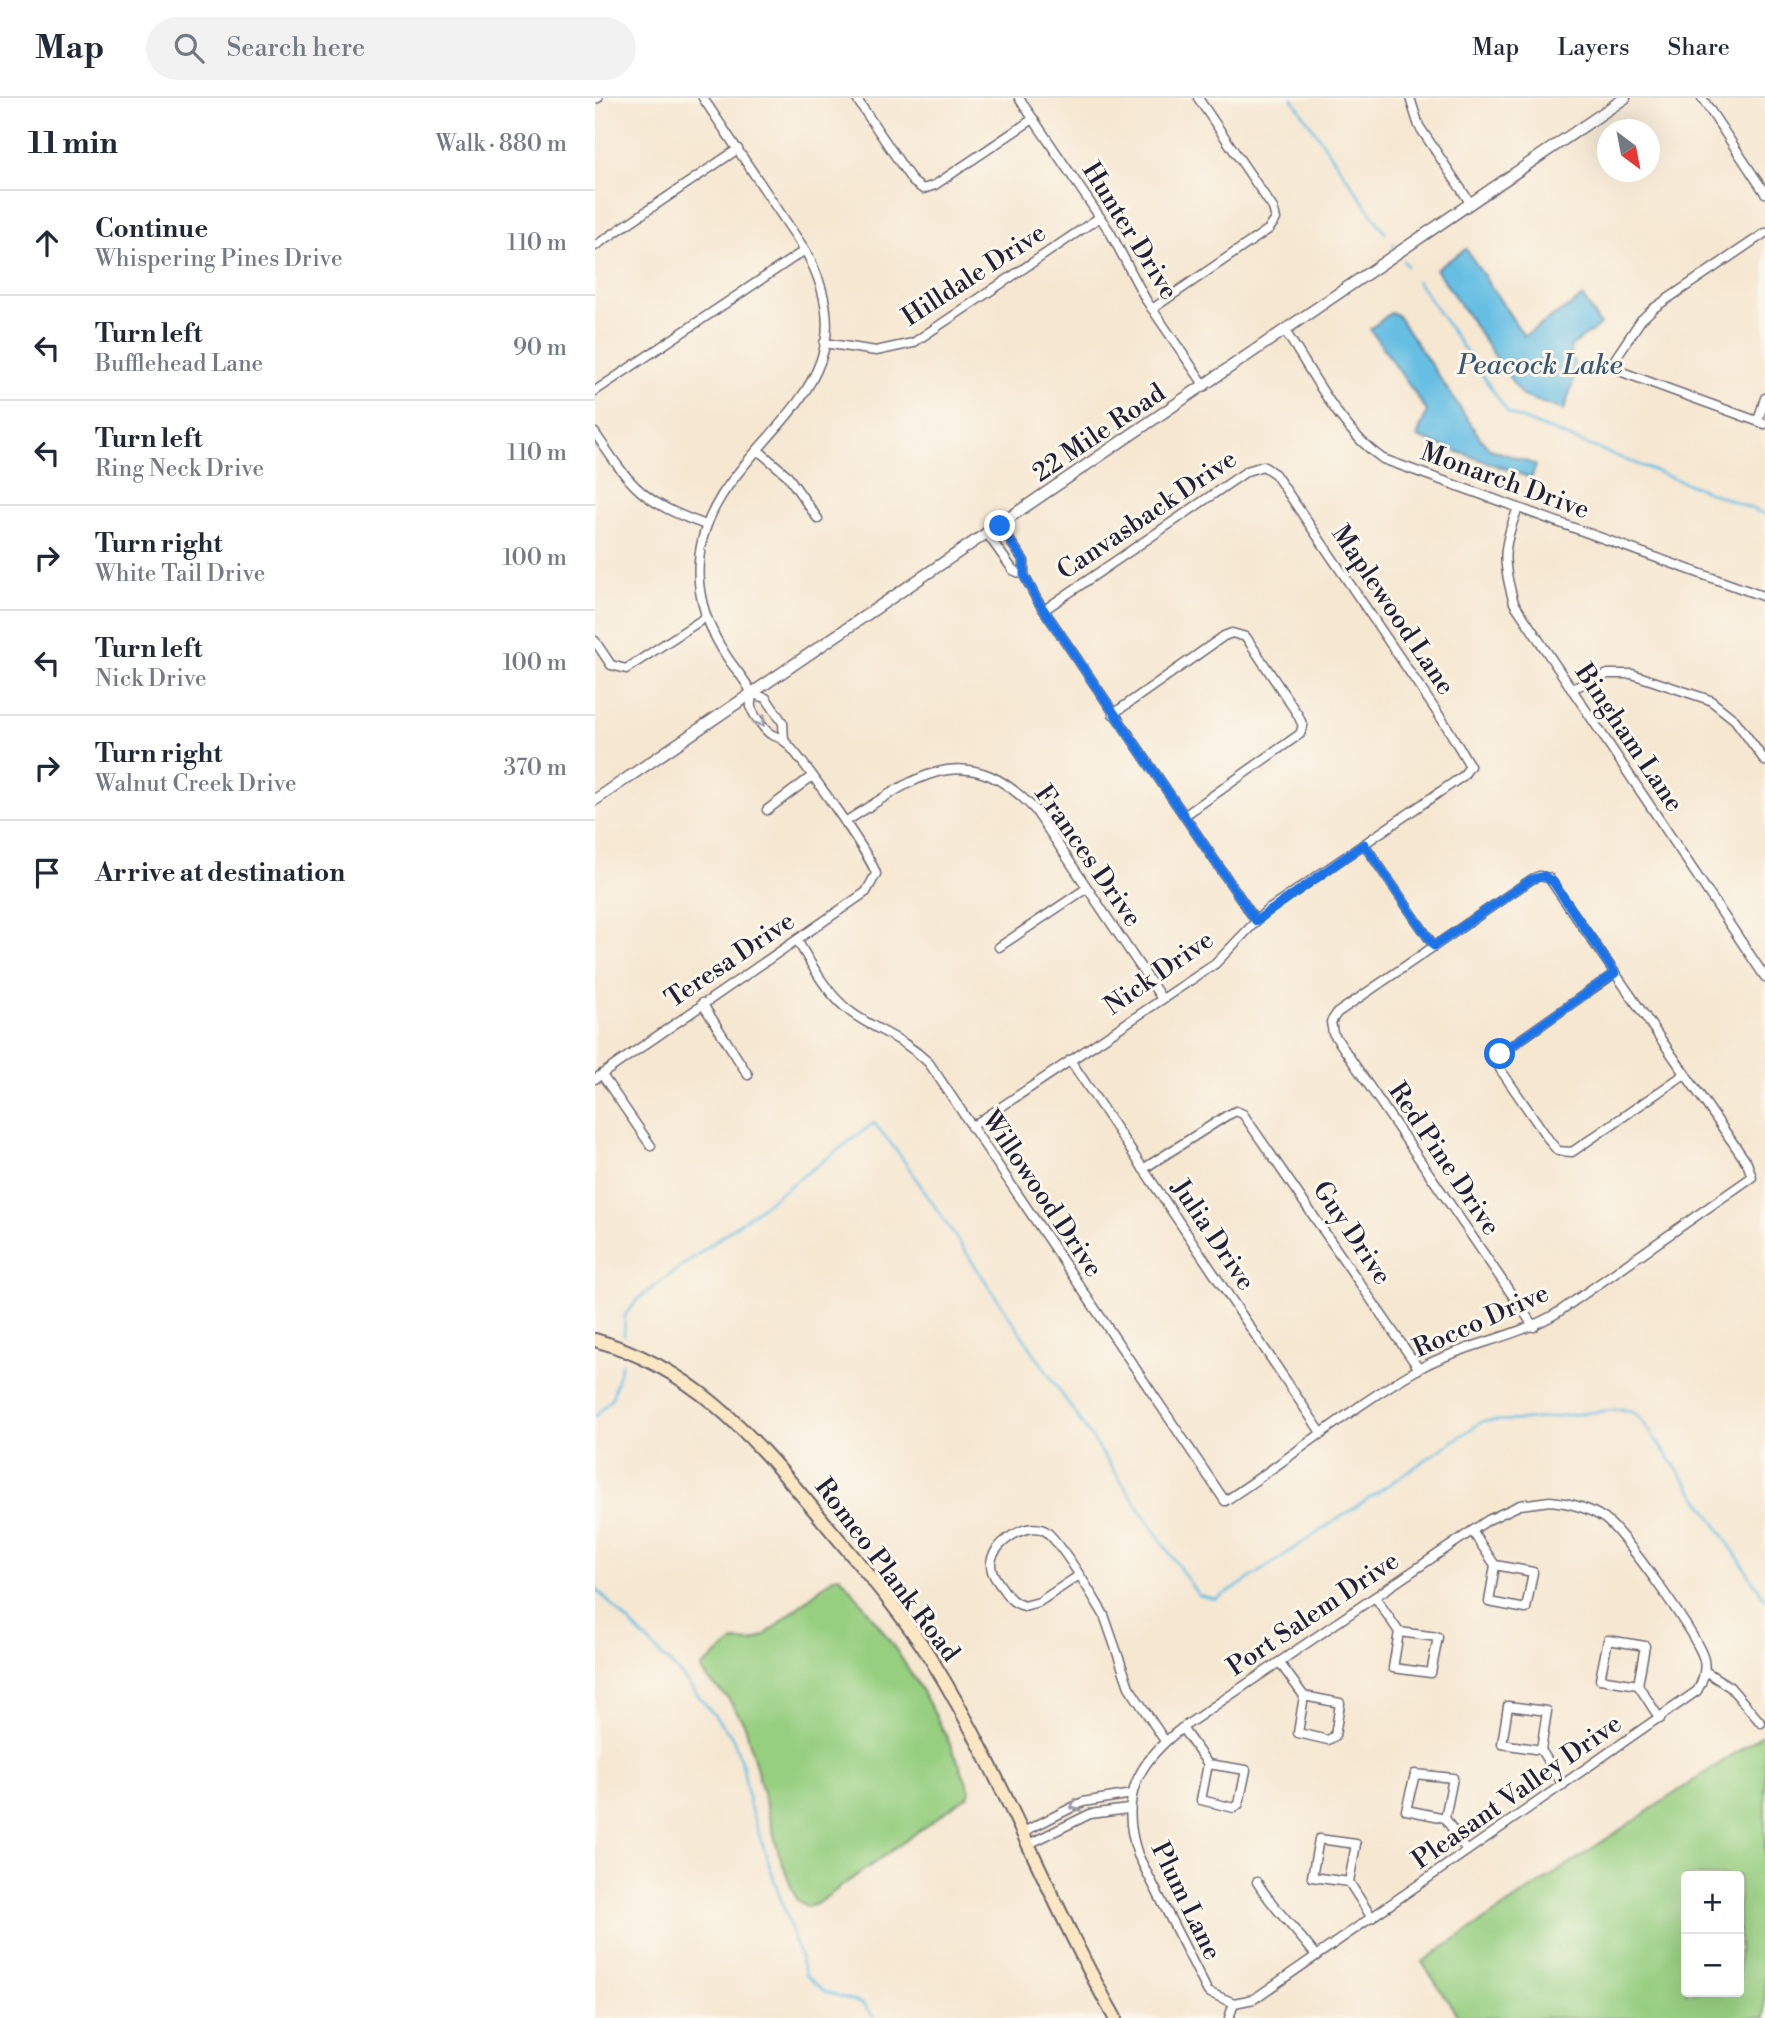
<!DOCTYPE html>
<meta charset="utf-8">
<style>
:root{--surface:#fff;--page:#f2f2f3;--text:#1f2937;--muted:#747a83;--line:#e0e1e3}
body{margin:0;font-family:"Libre Bodoni",serif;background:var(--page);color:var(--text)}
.controls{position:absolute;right:21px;bottom:21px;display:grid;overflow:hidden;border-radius:7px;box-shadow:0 7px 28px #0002}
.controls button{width:63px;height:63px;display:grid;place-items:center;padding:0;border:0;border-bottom:2px solid var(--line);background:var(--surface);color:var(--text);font:35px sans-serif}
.compass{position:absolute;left:1002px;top:21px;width:63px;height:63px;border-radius:50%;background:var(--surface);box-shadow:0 7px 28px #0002;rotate:148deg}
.stop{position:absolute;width:21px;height:21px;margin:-16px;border:5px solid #1a73e8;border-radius:50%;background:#fff}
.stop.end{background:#1a73e8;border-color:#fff;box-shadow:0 2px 7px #0008}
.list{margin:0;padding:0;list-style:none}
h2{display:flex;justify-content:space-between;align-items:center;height:91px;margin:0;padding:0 28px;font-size:30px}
h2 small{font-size:23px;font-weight:400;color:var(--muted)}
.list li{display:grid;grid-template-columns:46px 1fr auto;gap:21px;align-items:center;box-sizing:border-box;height:105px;padding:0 28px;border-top:2px solid var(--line)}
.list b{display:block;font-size:26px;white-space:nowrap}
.list p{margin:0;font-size:23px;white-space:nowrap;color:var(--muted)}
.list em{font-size:23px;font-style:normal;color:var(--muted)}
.icon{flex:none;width:38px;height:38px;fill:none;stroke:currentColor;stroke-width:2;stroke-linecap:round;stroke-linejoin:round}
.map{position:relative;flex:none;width:1170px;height:1920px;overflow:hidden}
header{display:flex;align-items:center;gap:42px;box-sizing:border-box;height:98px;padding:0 35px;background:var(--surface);border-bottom:2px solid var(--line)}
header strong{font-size:33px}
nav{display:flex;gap:38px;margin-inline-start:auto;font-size:24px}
.search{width:490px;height:63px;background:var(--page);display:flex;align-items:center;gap:18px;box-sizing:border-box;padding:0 24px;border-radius:38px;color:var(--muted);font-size:26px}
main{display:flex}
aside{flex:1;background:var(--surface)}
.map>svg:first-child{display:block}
.green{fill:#97cf81;stroke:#5c785e;stroke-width:2;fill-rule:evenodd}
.water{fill:#66bee3;stroke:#44708f;stroke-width:2}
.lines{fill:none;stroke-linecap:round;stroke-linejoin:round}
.stream{stroke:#66bee3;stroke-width:2.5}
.minor-casing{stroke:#6c6770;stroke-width:11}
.tertiary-casing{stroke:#6c6770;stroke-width:13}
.secondary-casing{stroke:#6c6770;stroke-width:16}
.minor{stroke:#fff;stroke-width:8}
.tertiary{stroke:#fff;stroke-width:10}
.secondary{stroke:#fbe7c3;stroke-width:12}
.oneway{stroke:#9c9ca7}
.route{stroke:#1a73e8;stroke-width:9}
.labels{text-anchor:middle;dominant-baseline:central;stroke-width:6;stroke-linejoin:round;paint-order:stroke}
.street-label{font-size:26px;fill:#22223b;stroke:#fbf7ec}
.water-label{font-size:28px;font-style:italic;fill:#3a5976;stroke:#fbf7ec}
</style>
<header>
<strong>Map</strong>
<div class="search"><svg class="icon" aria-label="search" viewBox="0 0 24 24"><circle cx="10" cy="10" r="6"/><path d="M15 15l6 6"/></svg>Search here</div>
<nav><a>Map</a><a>Layers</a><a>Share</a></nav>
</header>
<main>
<aside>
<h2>11 min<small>Walk · 880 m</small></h2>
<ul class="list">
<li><svg class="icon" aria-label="ahead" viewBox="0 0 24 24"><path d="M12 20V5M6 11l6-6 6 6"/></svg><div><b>Continue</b><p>Whispering Pines Drive</p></div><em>110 m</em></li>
<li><svg class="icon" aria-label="left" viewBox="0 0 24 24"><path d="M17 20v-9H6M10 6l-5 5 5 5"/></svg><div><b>Turn left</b><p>Bufflehead Lane</p></div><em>90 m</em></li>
<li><svg class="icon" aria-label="left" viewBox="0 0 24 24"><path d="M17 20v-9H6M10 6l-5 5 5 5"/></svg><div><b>Turn left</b><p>Ring Neck Drive</p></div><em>110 m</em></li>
<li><svg class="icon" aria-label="right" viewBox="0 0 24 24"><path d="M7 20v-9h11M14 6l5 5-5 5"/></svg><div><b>Turn right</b><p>White Tail Drive</p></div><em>100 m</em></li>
<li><svg class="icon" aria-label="left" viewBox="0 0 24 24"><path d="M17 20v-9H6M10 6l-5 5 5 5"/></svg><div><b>Turn left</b><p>Nick Drive</p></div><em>100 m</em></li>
<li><svg class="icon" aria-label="right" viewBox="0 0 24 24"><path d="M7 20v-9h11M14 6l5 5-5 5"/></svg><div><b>Turn right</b><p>Walnut Creek Drive</p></div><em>370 m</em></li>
<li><svg class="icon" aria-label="arrive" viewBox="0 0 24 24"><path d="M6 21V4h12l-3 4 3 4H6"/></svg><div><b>Arrive at destination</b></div></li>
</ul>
</aside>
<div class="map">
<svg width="1170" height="1920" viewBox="0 0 1170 1920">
<rect width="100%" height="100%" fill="#fbf7ec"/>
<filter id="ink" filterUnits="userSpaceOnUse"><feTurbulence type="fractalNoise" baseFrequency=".0143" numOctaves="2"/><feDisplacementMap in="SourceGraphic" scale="14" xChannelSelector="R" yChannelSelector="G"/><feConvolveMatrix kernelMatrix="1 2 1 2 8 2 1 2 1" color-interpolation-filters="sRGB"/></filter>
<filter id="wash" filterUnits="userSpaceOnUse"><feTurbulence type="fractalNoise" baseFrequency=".00686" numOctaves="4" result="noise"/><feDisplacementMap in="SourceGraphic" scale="28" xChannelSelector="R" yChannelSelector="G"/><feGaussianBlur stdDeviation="1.57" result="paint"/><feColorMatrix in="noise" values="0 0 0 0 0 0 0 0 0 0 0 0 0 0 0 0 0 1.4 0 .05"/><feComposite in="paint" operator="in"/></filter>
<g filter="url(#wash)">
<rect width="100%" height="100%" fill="#f6e7d1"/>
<!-- green -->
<g class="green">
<path d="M 245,1478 C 300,1543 344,1613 375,1692 L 374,1697 L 223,1805 L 212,1809 L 201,1801 L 184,1756 L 150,1627 L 133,1600 L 114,1582 L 106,1570 L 139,1543 L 157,1544 L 170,1537 L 239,1479 Z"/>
<path d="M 1170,1635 L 1170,1920 L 864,1920 L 827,1864 ZM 1091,1778 L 1144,1778 L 1144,1894 L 1091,1894 Z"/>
</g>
<!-- water -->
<g class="water">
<path d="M 871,151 L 929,238 L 988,199 L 1005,227 L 975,249 L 981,275 L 969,312 L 927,298 L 841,171 Z"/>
<path d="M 797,214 L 803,218 L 888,344 L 895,351 L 939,366 L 941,368 L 936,380 L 822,339 L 832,313 L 775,231 Z"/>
</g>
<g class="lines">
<!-- stream -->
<g class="stream">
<path d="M 697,0 L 790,135"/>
<path d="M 798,146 L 799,149"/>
<path d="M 808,163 L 812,168"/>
<path d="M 822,183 L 914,316 L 1170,416"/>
<path d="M 29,1237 L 30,1217 L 44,1200 L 279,1025 L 305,1057 L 603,1497 L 620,1501 L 639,1491 L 888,1323 L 930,1322 L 1026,1311 L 1037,1314 L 1045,1320 L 1111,1411 L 1170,1501"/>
<path d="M 0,1319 L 17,1300 L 27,1264"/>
<path d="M 0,1490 L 86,1577 L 138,1640 L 148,1669 L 154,1706 L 211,1877 L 229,1893 L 268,1906 L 279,1920"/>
</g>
</g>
</g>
<g filter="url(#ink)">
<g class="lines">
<!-- minor casing -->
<g class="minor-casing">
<g id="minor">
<path d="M 261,0 L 318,84 L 328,91 L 340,87 L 438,21"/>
<path d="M 424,0 L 515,134 L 551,202 L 610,288"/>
<path d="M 815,0 L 824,28 L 876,106"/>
<path d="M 1107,0 L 1170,95"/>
<path d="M 0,1 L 3,0"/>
<path d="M 1170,135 L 1059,210 L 1046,222 L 1018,264 L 1027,274 L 1170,326"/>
<path d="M 0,148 L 143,51"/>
<path d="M 557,211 L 674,131 L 681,121 L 678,110 L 603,0"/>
<path d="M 690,233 C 719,276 745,332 788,361 L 1170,499"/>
<path d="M 229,245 L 281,253 L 318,245 L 505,119"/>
<path d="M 0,293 L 210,152"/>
<path d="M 1163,323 L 1170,300"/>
<path d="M 0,335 C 37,390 47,404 111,427"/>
<path d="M 164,353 L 192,377 L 223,421"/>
<path d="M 923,410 C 907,450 907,464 919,505 L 1170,879"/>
<path d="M 405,428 L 429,463 L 429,477 L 442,502 L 661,823"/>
<path d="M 393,437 L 418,472 L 429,477"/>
<path d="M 0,543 L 16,567 L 31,571 L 111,519"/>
<path d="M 976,591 L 1013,576 L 1037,576 L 1115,602 L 1140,622 L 1170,663"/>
<path d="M 157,596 L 171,600 L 188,625 L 189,643"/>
<path d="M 518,616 L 629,538 L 637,535 L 651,539 L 703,617 L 708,628 L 705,636 L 589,718"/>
<path d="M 172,712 L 216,679"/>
<path d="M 250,724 C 320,680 370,637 440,712 L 567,901"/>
<path d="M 769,746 L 839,848"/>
<path d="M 202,842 C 217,867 232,897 257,915 C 284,934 307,939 334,965 L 630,1403 C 697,1360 759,1306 829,1268 C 871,1246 920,1240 962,1215 L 1157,1079 L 1152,1065 L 954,780 L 944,778 L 937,781 L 742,915 L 736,924 L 738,935 L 939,1229"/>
<path d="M 404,849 L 492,790"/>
<path d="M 1020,875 L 905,956 L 905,971 L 956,1045 L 963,1053 L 977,1054 L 1090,976"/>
<path d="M 107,905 L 153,977"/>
<path d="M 475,962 L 727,1336"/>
<path d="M 7,977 L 56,1048"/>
<path d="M 0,981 L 271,794 L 281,776 C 278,761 201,651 188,642 C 184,639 178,638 174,635 C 169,631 157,615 156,609 C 155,603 158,599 156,594 C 150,581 139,570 132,559 C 113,530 101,499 104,464 C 111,341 294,304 210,152 L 108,0"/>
<path d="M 376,1029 L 620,866 L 670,814 L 868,678 L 875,668 L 852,629 L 680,376 L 668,368 L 652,373 L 449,512"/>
<path d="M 548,1071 L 631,1018 L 641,1013 L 648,1016 L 824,1271"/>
<path d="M 955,1403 C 975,1405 993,1409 1010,1421 C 1029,1435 1105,1541 1109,1562 C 1111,1573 1108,1583 1102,1593 L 659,1901 L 639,1905 L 613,1894 L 543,1757 C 524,1701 541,1665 587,1630 L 893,1422 L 925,1407 Z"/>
<path d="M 877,1433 L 900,1467 L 938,1474 L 931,1511 L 894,1504 L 900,1467"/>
<path d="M 483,1478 L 444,1504 L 429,1508 C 418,1505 414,1500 408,1491 C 403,1484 396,1476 396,1467 C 395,1446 436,1419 453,1435 C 471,1452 496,1495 509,1517 L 534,1589 L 570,1643"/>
<path d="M 780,1499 L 804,1534 L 843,1539 L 836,1575 L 798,1570 L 804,1534"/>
<path d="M 684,1564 L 709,1598 L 745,1605 L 740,1638 L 733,1642 L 703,1635 L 709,1598"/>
<path d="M 1110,1573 L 1135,1589 L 1166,1625"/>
<path d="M 1043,1587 L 1005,1581 L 1013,1542 L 1050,1548 L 1043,1587 L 1065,1621"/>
<path d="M 587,1630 L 613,1666 L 651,1672 L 644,1706 L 639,1710 L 606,1702 L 613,1666"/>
<path d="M 946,1652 L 907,1646 L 913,1608 L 952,1613 L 946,1652 L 968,1687"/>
<path d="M 850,1720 L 811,1712 L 820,1676 L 858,1680 L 850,1720 L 872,1753"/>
<path d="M 426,1735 L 488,1704 L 537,1696"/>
<path d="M 432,1747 L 495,1716 L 533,1711"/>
<path d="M 662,1784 C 679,1812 702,1832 721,1858"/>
<path d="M 754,1784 L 717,1779 L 724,1741 L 761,1746 L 754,1784 L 777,1820"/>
<path d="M 634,1920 L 639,1905"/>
</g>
</g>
<!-- tertiary casing -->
<g class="tertiary-casing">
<path id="tertiary" d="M 0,702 L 1030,0"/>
</g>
<!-- secondary casing -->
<g class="secondary-casing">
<path id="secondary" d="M 0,1242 C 96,1269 153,1333 215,1407 C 256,1457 301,1506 336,1561 C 407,1675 454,1803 520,1920"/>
</g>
<!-- minor -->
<use href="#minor" class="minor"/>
<!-- tertiary -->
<use href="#tertiary" class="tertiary"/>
<!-- secondary -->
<use href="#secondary" class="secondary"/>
</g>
<!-- one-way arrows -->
<defs><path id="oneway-chevron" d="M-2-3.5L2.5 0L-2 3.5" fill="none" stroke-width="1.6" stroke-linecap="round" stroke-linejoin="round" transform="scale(1.75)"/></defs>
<g class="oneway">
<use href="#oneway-chevron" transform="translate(166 624) rotate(56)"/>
<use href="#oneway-chevron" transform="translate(480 1708) rotate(155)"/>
</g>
</g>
<g class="lines" filter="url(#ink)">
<!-- route -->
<path class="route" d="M 405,428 L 429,463 L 429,477 L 442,502 L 661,823 L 769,746 L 839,848 L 937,781 L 949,778 L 958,784 L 1020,875 L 905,956"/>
</g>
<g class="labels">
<!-- street labels -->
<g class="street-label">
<text transform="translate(535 133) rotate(58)">Hunter Drive</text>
<text transform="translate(379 177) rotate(-33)">Hilldale Drive</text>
<text transform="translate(504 335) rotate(-34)">22 Mile Road</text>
<text transform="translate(910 383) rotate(20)">Monarch Drive</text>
<text transform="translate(552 417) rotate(-34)">Canvasback Drive</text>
<text transform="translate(798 512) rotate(56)">Maplewood Lane</text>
<text transform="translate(1034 640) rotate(56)">Bingham Lane</text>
<text transform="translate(493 758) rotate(55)">Frances Drive</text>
<text transform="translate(135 862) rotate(-34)">Teresa Drive</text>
<text transform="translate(564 875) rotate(-35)">Nick Drive</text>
<text transform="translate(849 1061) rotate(56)">Red Pine Drive</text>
<text transform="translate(447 1096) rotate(56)">Willowood Drive</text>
<text transform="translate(757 1135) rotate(56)">Guy Drive</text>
<text transform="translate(618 1137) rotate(56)">Julia Drive</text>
<text transform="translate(886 1223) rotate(-24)">Rocco Drive</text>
<text transform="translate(292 1472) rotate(53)">Romeo Plank Road</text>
<text transform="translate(718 1516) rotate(-34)">Port Salem Drive</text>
<text transform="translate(922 1694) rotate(-35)">Pleasant Valley Drive</text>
<text transform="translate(591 1803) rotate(64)">Plum Lane</text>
</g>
<!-- water labels -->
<g class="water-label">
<text x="945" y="267">Peacock Lake</text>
</g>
</g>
</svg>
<div class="controls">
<button>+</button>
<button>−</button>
</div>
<svg class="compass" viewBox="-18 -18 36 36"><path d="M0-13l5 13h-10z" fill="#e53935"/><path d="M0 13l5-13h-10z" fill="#747a83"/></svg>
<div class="stop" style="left:905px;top:956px"></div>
<div class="stop end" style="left:405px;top:428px"></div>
</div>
</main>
